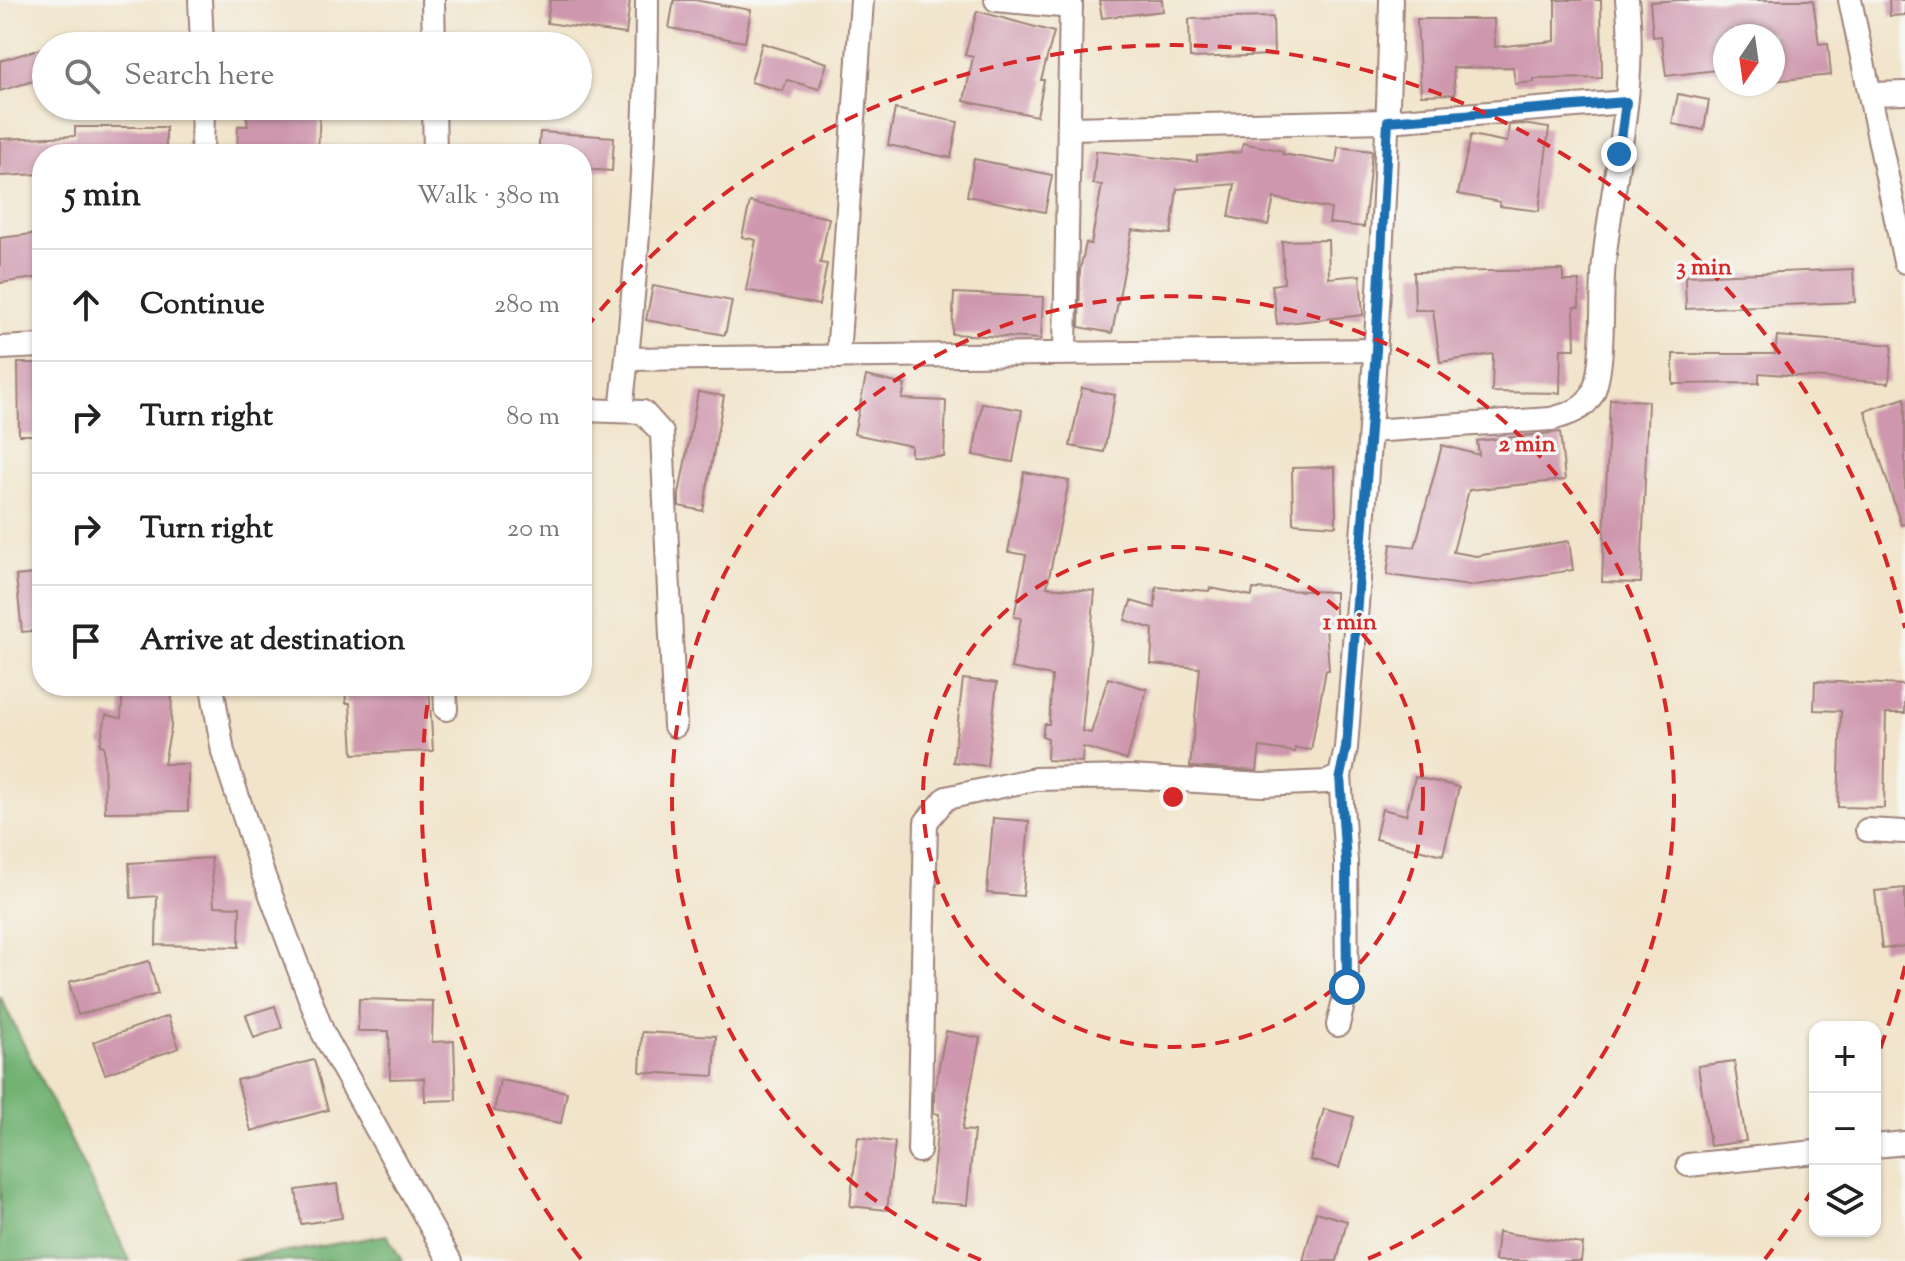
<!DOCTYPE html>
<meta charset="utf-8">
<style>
:root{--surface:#fff;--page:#f6f6f6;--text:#222;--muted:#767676;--line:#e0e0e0}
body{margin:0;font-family:"Sorts Mill Goudy",serif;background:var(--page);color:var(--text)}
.controls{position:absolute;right:24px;bottom:24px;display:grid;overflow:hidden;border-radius:16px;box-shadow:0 2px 6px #0004}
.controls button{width:72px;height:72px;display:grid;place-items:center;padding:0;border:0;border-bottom:2px solid var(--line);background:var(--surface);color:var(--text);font:40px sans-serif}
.compass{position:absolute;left:1713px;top:24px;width:72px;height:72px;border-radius:50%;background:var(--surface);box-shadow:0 2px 6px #0004;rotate:193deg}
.stop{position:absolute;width:24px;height:24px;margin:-18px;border:6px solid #1f6fb2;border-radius:50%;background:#fff}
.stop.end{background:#1f6fb2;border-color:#fff;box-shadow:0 2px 8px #0008}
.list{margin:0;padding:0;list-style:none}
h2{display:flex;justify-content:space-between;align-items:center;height:104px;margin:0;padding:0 32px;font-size:34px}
h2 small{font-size:26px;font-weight:400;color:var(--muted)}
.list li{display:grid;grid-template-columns:52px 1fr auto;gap:24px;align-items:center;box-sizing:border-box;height:112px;padding:0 32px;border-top:2px solid var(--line)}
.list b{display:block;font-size:30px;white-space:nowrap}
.list em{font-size:26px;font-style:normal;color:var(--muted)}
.icon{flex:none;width:44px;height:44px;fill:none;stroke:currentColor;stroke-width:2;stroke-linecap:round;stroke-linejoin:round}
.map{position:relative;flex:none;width:1905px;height:1261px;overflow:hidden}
.search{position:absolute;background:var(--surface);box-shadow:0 2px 6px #0004;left:32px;top:32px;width:560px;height:88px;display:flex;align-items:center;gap:20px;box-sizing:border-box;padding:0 28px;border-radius:44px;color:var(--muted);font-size:30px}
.panel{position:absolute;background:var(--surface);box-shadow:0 2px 6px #0004;left:32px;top:144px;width:560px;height:552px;border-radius:32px}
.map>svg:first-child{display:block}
.forest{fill:#72b273;stroke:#5e684f;stroke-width:2}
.building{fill:#ce97ad}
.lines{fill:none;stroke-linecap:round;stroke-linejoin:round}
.minor-casing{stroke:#9e827a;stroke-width:26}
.minor{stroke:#fff;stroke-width:22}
.route{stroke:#1f6fb2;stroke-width:10}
.ring{fill:none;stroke:#d62828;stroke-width:4;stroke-dasharray:14 10}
.centre{fill:#d62828;stroke:#f6f6f2;stroke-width:4}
.ring-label{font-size:24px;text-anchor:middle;font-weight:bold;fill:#d62828;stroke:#f6f6f2;stroke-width:7;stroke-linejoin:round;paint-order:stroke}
</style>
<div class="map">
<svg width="1905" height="1261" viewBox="0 0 1905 1261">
<rect width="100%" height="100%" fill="#f6f6f2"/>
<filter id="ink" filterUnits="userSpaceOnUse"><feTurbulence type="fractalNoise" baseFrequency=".0125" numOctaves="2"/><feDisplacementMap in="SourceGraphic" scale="16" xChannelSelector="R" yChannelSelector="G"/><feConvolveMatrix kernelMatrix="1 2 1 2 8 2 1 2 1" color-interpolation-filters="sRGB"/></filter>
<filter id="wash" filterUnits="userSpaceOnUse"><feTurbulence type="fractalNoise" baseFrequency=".006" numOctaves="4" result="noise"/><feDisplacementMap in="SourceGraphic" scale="32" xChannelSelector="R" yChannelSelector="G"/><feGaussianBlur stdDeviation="1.8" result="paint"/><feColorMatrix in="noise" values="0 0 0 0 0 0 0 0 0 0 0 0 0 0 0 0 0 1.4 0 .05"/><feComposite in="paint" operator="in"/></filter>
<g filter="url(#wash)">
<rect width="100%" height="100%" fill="#f1e4ca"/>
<!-- forest -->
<g class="forest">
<path d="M 0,996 L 130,1261 L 0,1261 Z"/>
<path d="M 387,1235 L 402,1261 L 232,1261 Z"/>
</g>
<g id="blocks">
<!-- building -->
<g class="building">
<path d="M 550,0 L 630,0 L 626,34 L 547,23 Z"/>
<path d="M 674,0 L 694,0 L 751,10 L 745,42 L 669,28 Z"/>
<path d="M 1099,0 L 1162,0 L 1163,11 L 1102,18 Z"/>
<path d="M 1555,0 L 1601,0 L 1602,78 L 1534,79 L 1534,82 L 1515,84 L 1513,67 L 1453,68 L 1455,94 L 1421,95 L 1417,19 L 1494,19 L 1495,47 L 1555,41 Z"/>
<path d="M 1678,0 L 1813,0 L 1819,44 L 1828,43 L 1831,75 L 1773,81 L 1773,33 L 1725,36 L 1725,69 L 1666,76 L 1661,36 L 1653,37 L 1650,2 Z"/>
<path d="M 1889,0 L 1905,0 L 1905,15 L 1890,16 Z"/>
<path d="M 977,11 L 1054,32 L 1041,80 L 1044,80 L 1037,116 L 964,101 L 973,57 L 965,55 Z"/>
<path d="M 1273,17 L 1274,55 L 1190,58 L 1189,19 Z"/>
<path d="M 762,43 L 827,63 L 819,89 L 787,80 L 783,91 L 751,82 Z"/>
<path d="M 46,47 L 46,77 L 0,91 L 0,61 Z"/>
<path d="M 1678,94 L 1709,100 L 1704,130 L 1672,124 Z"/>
<path d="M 245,106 L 320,106 L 318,154 L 237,154 L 238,126 L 248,126 Z"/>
<path d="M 895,109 L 958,122 L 951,158 L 888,145 Z"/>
<path d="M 1522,124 L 1549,128 L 1539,211 L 1500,206 L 1500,202 L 1458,194 L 1471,135 L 1507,142 L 1509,125 Z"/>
<path d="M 75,127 L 166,127 L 166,154 L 42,154 L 42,174 L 0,176 L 0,139 L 75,136 Z"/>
<path d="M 540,132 L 614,137 L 612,171 L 582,169 L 582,154 L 538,154 Z"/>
<path d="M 1243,143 L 1283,151 L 1282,154 L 1336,163 L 1338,147 L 1372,151 L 1364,227 L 1329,223 L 1331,209 L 1274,198 L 1268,225 L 1229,217 L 1235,184 L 1177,189 L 1171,234 L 1132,230 L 1112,333 L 1079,327 L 1080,270 L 1086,243 L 1091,244 L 1102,185 L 1093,184 L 1096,151 L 1197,162 L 1197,156 L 1241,152 Z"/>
<path d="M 974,159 L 1052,175 L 1045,212 L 967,196 Z"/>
<path d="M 750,202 L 829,218 L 820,263 L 827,264 L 819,305 L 746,290 L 756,240 L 742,237 Z"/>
<path d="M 42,233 L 42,277 L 0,283 L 0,238 Z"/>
<path d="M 1328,240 L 1329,278 L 1360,275 L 1363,315 L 1277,324 L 1272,285 L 1284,283 L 1282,241 Z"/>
<path d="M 1853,269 L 1855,302 L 1686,309 L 1685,276 Z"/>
<path d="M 1563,270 L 1563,281 L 1579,281 L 1579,307 L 1574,307 L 1575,349 L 1561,349 L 1560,393 L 1492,392 L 1493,354 L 1440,362 L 1433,310 L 1415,310 L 1414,272 Z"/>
<path d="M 653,286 L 732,301 L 725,335 L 646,320 Z"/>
<path d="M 954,293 L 1043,297 L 1041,339 L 952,334 Z"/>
<path d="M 1777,336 L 1892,345 L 1889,383 L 1759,373 L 1759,383 L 1673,384 L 1673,354 L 1775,354 Z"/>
<path d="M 18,363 L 42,363 L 42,435 L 19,435 Z"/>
<path d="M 866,376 L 905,385 L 902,399 L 946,401 L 944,457 L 911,456 L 911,446 L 854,434 Z"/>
<path d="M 1082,388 L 1115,395 L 1104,452 L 1070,446 Z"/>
<path d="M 698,392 L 724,396 L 703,511 L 679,506 L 679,494 Z"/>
<path d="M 1905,398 L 1905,524 L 1901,525 L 1865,411 Z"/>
<path d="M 1610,399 L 1648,401 L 1641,583 L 1602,582 Z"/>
<path d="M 982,403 L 1022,410 L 1013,462 L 973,455 Z"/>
<path d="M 1560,432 L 1565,480 L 1469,490 L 1453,552 L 1476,556 L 1569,541 L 1573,570 L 1470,586 L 1387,575 L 1391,544 L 1415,547 L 1442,445 L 1479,455 L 1477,441 Z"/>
<path d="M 1335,467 L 1336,526 L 1293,523 L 1292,468 Z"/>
<path d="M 1024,472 L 1069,481 L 1047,587 L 1095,591 L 1082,731 L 1091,733 L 1108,678 L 1147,689 L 1127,760 L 1083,747 L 1082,762 L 1047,760 L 1048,738 L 1042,736 L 1044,724 L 1049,724 L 1052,676 L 1011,668 L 1021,618 L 1014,617 L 1026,555 L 1008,552 Z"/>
<path d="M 42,573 L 42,630 L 22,632 L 16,576 Z"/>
<path d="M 1156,587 L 1209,591 L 1210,588 L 1252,596 L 1253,589 L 1335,592 L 1335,627 L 1326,626 L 1329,670 L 1326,670 L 1311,750 L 1295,748 L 1295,752 L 1260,747 L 1257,771 L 1190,767 L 1200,668 L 1151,664 L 1153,629 L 1125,620 L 1131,601 L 1155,608 Z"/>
<path d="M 963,679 L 997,683 L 987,766 L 953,762 Z"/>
<path d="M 1815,681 L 1905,685 L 1905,713 L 1886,713 L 1884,808 L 1838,807 L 1841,711 L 1814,710 Z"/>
<path d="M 123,686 L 172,686 L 171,727 L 164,764 L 188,764 L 188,811 L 105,812 L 104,746 L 100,745 L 106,715 L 121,718 Z"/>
<path d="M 345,686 L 429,686 L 433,751 L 353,754 L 350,703 L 346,703 Z"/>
<path d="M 1415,777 L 1459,787 L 1443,855 L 1375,839 L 1382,809 L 1406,815 Z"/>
<path d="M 993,818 L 1029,821 L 1023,896 L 987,893 Z"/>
<path d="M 211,858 L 214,906 L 240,907 L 239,947 L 156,945 L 157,896 L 131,898 L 129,863 Z"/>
<path d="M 1905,888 L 1905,946 L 1882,949 L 1875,891 Z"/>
<path d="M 149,961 L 158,994 L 78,1015 L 69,982 Z"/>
<path d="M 359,999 L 433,1001 L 432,1042 L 454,1041 L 456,1100 L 425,1101 L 424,1078 L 390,1079 L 389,1031 L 358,1031 Z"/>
<path d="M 275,1006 L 282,1028 L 254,1038 L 246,1015 Z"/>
<path d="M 168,1016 L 179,1048 L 105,1074 L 93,1042 Z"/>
<path d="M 946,1031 L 980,1038 L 962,1130 L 974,1131 L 967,1205 L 930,1202 L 939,1114 L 934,1113 L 934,1092 Z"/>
<path d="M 642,1032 L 716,1036 L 714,1076 L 640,1072 Z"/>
<path d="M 314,1060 L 328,1110 L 251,1131 L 237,1080 Z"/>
<path d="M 1734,1061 L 1746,1141 L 1710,1146 L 1698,1066 Z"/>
<path d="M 500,1080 L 567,1092 L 561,1123 L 494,1111 Z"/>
<path d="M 1324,1109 L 1354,1117 L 1339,1168 L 1310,1160 Z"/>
<path d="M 858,1137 L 895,1142 L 887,1210 L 850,1206 Z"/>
<path d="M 337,1184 L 342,1218 L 301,1224 L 296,1190 Z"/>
<path d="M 1316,1212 L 1347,1221 L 1337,1261 L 1303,1261 Z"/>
<path d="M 1498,1232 L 1583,1244 L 1581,1261 L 1495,1261 Z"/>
</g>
</g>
</g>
<g filter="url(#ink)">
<use href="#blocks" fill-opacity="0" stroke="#9e827a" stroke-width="2"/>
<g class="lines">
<!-- minor casing -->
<g class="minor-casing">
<g id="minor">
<path d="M 200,0 L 202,46"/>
<path d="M 433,0 L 434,46"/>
<path d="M 996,0 L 1071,7"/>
<path d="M 1850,0 L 1905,262"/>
<path d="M 1871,94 L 1905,93"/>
<path d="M 434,106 L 435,154"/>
<path d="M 1069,128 L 1388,121 L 1626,102"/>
<path d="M 202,154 L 203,106"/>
<path d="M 0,348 L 42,346"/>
<path d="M 1065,352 L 1071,0"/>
<path d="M 838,357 L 862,0"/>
<path d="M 627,359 L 1376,350"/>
<path d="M 582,410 L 643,412 L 662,433 L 675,726"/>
<path d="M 621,411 C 637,275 647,138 647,0"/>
<path d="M 1370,431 L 1551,419 C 1566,415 1584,410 1592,395 C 1606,367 1600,296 1604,262 C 1613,175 1638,87 1627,0"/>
<path d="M 212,686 L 223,752 L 263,874 L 323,1033 L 450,1261"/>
<path d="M 445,686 L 446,709"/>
<path d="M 1867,830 L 1905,832"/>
<path d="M 1338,1025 L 1347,987 L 1346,862 L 1340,776"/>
<path d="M 1875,1146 L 1905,1143"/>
<path d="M 919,1151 L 926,822 L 946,798 L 1035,779 L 1130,777 L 1262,785 L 1327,782 L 1340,776 L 1346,748 C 1365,499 1386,250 1391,0"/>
<path d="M 1688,1165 L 1815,1152"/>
</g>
</g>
<!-- minor -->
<use href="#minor" class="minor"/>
</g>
</g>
<g class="lines" filter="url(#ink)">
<!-- route -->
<path class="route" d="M 1347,987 L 1346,862 L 1340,776 L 1346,748 L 1376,350 L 1388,121 L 1626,102 L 1619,154"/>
</g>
<!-- distance rings -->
<g class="ring">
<circle cx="1173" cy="797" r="250"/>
<path d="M981 1260A501 501 0 1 1 1365 1260"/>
<path d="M1905 966A751 751 0 0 1 1876 1060M1813 1189A751 751 0 0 1 1765 1259M581 1259A751 751 0 0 1 429 692M585 329A751 751 0 0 1 1905 628"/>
</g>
<circle cx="1173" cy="797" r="12" class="centre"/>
<g class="ring-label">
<text x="1704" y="274">3 min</text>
<text x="1527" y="451">2 min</text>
<text x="1350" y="629">1 min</text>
</g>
</svg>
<div class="controls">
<button>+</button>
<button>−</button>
<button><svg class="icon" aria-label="layers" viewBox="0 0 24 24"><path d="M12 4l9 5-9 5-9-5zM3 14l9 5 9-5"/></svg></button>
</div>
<svg class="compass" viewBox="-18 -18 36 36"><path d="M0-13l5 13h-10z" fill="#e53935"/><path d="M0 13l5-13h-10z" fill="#767676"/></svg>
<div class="stop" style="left:1347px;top:987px"></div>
<div class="stop end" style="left:1619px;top:154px"></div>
<div class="search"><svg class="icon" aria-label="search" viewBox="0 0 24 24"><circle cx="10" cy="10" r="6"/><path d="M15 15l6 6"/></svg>Search here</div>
<section class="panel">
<h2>5 min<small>Walk · 380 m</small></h2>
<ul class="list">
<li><svg class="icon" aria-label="ahead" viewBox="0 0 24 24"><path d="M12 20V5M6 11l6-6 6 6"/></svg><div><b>Continue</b></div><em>280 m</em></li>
<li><svg class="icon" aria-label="right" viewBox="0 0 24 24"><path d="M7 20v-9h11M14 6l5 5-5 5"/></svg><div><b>Turn right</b></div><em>80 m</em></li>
<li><svg class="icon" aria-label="right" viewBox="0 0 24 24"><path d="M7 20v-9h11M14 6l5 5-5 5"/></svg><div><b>Turn right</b></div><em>20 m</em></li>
<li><svg class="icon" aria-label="arrive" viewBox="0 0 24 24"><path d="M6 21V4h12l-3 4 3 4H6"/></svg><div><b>Arrive at destination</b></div></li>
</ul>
</section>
</div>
